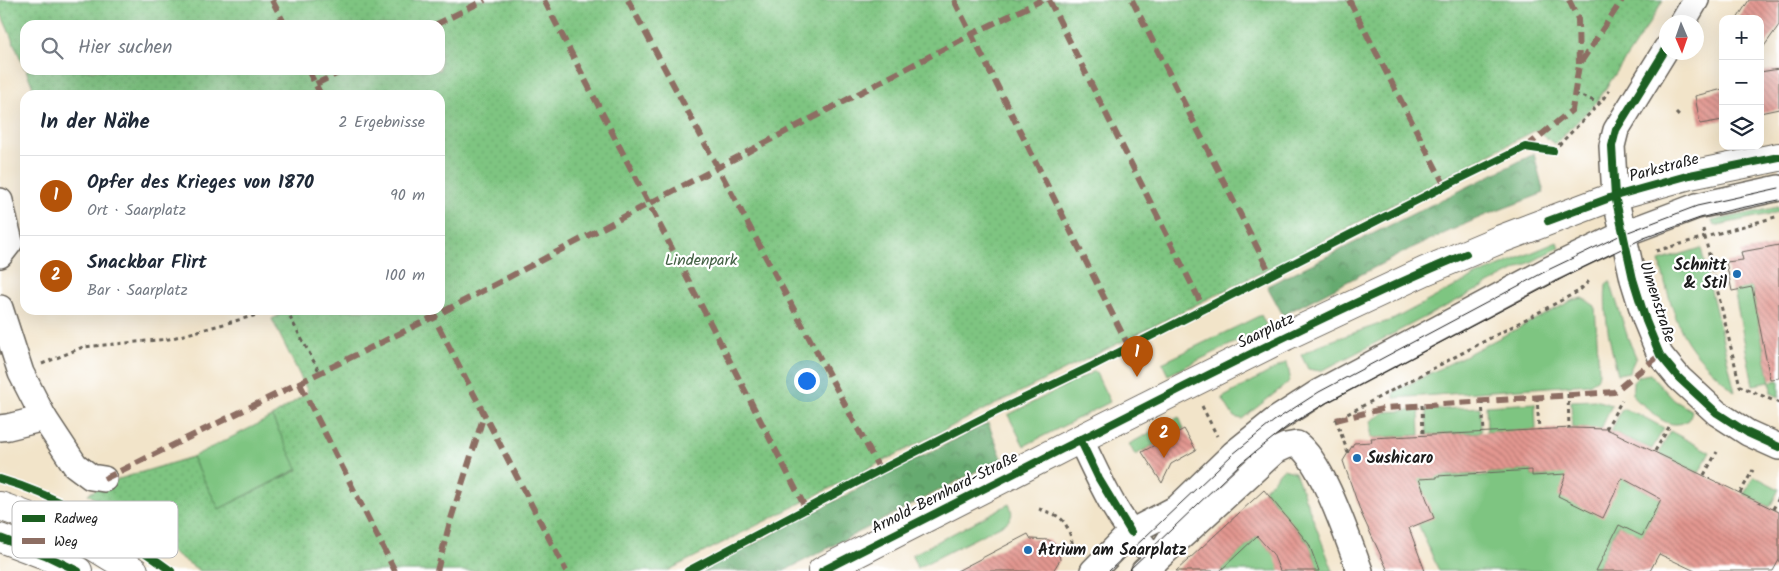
<!DOCTYPE html>
<html lang="de">
<meta charset="utf-8">
<style>
:root{--surface:#fff;--page:#f6f6f7;--text:#1f2937;--muted:#747a83;--line:#e0e1e3;--accent:#b45309}
body{margin:0;font-family:Kalam,sans-serif;background:var(--page);color:var(--text)}
.controls{position:absolute;right:15px;top:15px;display:grid;overflow:hidden;border-radius:10px;box-shadow:0 5px 20px #0002}
.controls button{width:45px;height:45px;display:grid;place-items:center;padding:0;border:0;border-bottom:1px solid var(--line);background:var(--surface);color:var(--text);font:25px sans-serif}
.compass{position:absolute;left:1659px;top:15px;width:45px;height:45px;border-radius:50%;background:var(--surface);box-shadow:0 5px 20px #0002;rotate:178deg}
.you{position:absolute;left:806px;top:380px;width:18px;height:18px;margin:-12px;border:4px solid #fff;border-radius:50%;background:#1a73e8;box-shadow:0 0 0 8px #1a73e833}
.badge{display:grid;place-items:center;width:32px;height:32px;border-radius:50%;background:var(--accent);color:#fff;font-size:16px;font-weight:700}
.pin{position:absolute;translate:-50% -41px;filter:drop-shadow(0 1px 2px #0008)}
.pin::after{content:'';position:absolute;top:26px;width:18px;height:15px;background:inherit;clip-path:polygon(0 0,100% 0,50% 100%)}
.list{margin:0;padding:0;list-style:none}
h2{display:flex;justify-content:space-between;align-items:center;height:65px;margin:0;padding:0 20px;font-size:21px}
h2 small{font-size:16px;font-weight:400;color:var(--muted)}
.list li{display:grid;grid-template-columns:32px 1fr auto;gap:15px;align-items:center;box-sizing:border-box;height:80px;padding:0 20px;border-top:1px solid var(--line)}
.list b{display:block;font-size:19px;white-space:nowrap}
.list p{margin:0;font-size:16px;white-space:nowrap;color:var(--muted)}
.list em{font-size:16px;font-style:normal;color:var(--muted)}
.icon{flex:none;width:28px;height:28px;fill:none;stroke:currentColor;stroke-width:2;stroke-linecap:round;stroke-linejoin:round}
.map{position:relative;flex:none;width:1779px;height:571px;overflow:hidden}
.search{position:absolute;background:var(--surface);box-shadow:0 5px 20px #0002;left:20px;top:20px;width:425px;height:55px;display:flex;align-items:center;gap:12px;box-sizing:border-box;padding:0 18px;border-radius:15px;color:var(--muted);font-size:19px}
.panel{position:absolute;background:var(--surface);box-shadow:0 5px 20px #0002;left:20px;top:90px;width:425px;height:225px;border-radius:15px}
.map>svg:first-child{display:block}
.green{fill:#7ec581;stroke:#4d704e}
.forest{fill:url(#forest-crowns);stroke:#416346}
.park{fill:url(#park-dots);stroke:#4d704e}
.building{fill:url(#building-back-hatch)}
.lines{fill:none;stroke-linecap:round;stroke-linejoin:round}
.minor-casing{stroke:#676259;stroke-width:28}
.major-casing{stroke:#676259;stroke-width:30}
.path{stroke:#676259;stroke-width:3;stroke-dasharray:4 4;stroke-linecap:butt}
.minor{stroke:#fff;stroke-width:25}
.major{stroke:#fff;stroke-width:28}
.tram{stroke:#1c1c1c;stroke-width:1}
.quiet{stroke:#8d6e63;stroke-width:6;stroke-dasharray:12 6;stroke-linecap:butt}
.cycleway-casing{stroke:#fff;stroke-width:11}
.cycleway{stroke:#1b5e20;stroke-width:8}
.poi-dot{fill:#1f6fb2;stroke:#fff;stroke-width:2}
.labels{text-anchor:middle;dominant-baseline:central;stroke-width:4.5;stroke-linejoin:round;paint-order:stroke}
.street-label{font-size:16px;fill:#1c1c1c;stroke:#fff}
.park-label{font-size:16px;fill:#436044;stroke:#fff}
.poi-label{font-size:16px;font-weight:bold;fill:#1c1c1c;stroke:#fff;text-anchor:start}
.key{fill:#fff;stroke:#bbb;stroke-width:1}
.key-label{font-size:14px;fill:#1c1c1c}
</style>
<div class="map">
<svg width="1779" height="571" viewBox="0 0 1779 571">
<defs>
<pattern id="forest-crowns" width="20" height="18" patternUnits="userSpaceOnUse" patternTransform="scale(1.25)"><rect width="20" height="18" fill="#66aa6f"/><path d="M2 6a3 3 0 1 1 6 0M12 15a3 3 0 1 1 6 0" fill="none" stroke="#538a5a"/></pattern>
<pattern id="park-dots" width="8" height="8" patternUnits="userSpaceOnUse" patternTransform="scale(1.25)"><rect width="8" height="8" fill="#7ec581"/><path d="M2 2h.1M6 6h.1" fill="none" stroke="#6ca96f" stroke-width="1.8" stroke-linecap="round"/></pattern>
<pattern id="building-back-hatch" width="6" height="6" patternUnits="userSpaceOnUse" patternTransform="scale(1.25)"><rect width="6" height="6" fill="#e39790"/><path d="M-1 5l2 2M0 0l6 6M5-1l2 2" fill="none" stroke="#b77a75"/></pattern>
</defs>
<rect width="100%" height="100%" fill="#fff"/>
<filter id="ink" filterUnits="userSpaceOnUse"><feTurbulence type="fractalNoise" baseFrequency=".02" numOctaves="2"/><feDisplacementMap in="SourceGraphic" scale="10" xChannelSelector="R" yChannelSelector="G"/><feConvolveMatrix kernelMatrix="1 2 1 2 8 2 1 2 1" color-interpolation-filters="sRGB"/></filter>
<filter id="wash" filterUnits="userSpaceOnUse"><feTurbulence type="fractalNoise" baseFrequency=".0096" numOctaves="4" result="noise"/><feDisplacementMap in="SourceGraphic" scale="20" xChannelSelector="R" yChannelSelector="G"/><feGaussianBlur stdDeviation="1.12" result="paint"/><feColorMatrix in="noise" values="0 0 0 0 0 0 0 0 0 0 0 0 0 0 0 0 0 1.4 0 .05"/><feComposite in="paint" operator="in"/></filter>
<g filter="url(#wash)">
<rect width="100%" height="100%" fill="#f2e4c9"/>
<!-- green -->
<g class="green">
<path d="M 1778,207 L 1779,212 L 1714,226 L 1712,221 Z"/>
<path d="M 1557,242 L 1560,247 L 1329,367 L 1320,371 L 1308,369 L 1301,355 L 1322,344 L 1394,319 L 1471,278 Z"/>
<path d="M 1701,248 L 1735,392 C 1717,375 1695,357 1683,334 C 1672,312 1666,285 1659,261 Z"/>
<path d="M 1610,281 L 1628,338 L 1636,357 L 1629,372 L 1618,374 C 1610,346 1603,314 1606,284 Z"/>
<path d="M 1752,287 L 1770,382 L 1779,380 L 1779,397 L 1771,393 L 1770,382 L 1753,385 L 1734,290 Z"/>
<path d="M 1583,298 L 1595,306 L 1599,372 L 1598,378 L 1589,384 L 1394,398 L 1394,392 L 1573,300 Z"/>
<path d="M 1261,315 L 1267,327 L 1168,375 L 1162,363 Z"/>
<path d="M 1287,362 L 1290,377 L 1288,383 L 1242,419 L 1234,417 L 1222,398 Z"/>
<path d="M 1095,371 L 1110,402 L 1024,446 L 1008,415 Z"/>
<path d="M 1650,374 L 1674,400 L 1692,411 L 1689,420 C 1672,430 1660,420 1647,408 C 1642,403 1636,402 1633,394 C 1632,391 1633,386 1633,382 L 1639,376 Z"/>
<path d="M 1595,400 L 1612,405 L 1601,429 L 1572,428 L 1571,401 Z"/>
<path d="M 1535,403 L 1536,430 L 1487,432 L 1486,406 Z"/>
<path d="M 1480,407 L 1481,432 L 1427,435 L 1426,410 Z"/>
<path d="M 1622,409 L 1638,414 L 1664,428 L 1652,449 L 1611,431 Z"/>
<path d="M 1419,410 L 1420,435 L 1371,438 L 1371,421 L 1385,412 Z"/>
<path d="M 272,417 L 298,469 L 219,509 L 192,457 Z"/>
<path d="M 1179,417 L 1184,429 L 1135,455 L 1129,444 Z"/>
<path d="M 1670,431 L 1710,452 L 1699,473 L 1659,453 Z"/>
<path d="M 1283,469 L 1295,472 L 1333,571 L 1319,571 L 1309,544 L 1264,490 Z"/>
<path d="M 1532,470 L 1532,476 L 1546,476 L 1546,470 L 1622,478 L 1661,499 L 1642,536 L 1618,525 L 1596,571 L 1439,571 L 1407,499 L 1403,478 L 1477,474 L 1477,476 L 1488,475 L 1489,473 Z"/>
<path d="M 1754,476 L 1779,489 L 1770,507 L 1744,494 Z"/>
<path d="M 1009,504 C 1013,513 1013,517 1006,523 L 917,568 L 912,555 Z"/>
<path d="M 1257,536 L 1285,566 L 1280,571 L 1220,571 Z"/>
</g>
<!-- forest -->
<g class="forest">
<path d="M 1534,154 L 1544,193 L 1481,217 L 1414,247 L 1283,315 L 1267,286 Z"/>
<path d="M 988,423 L 1002,458 L 784,571 L 702,571 L 863,486 Z"/>
</g>
<!-- park -->
<path class="park" d="M 0,0 L 1663,0 L 1652,19 L 1596,103 L 1555,144 L 1536,130 L 1280,263 L 980,412 L 667,571 L 200,571 L 88,494 L 109,482 L 192,457 L 219,509 L 298,470 L 272,417 L 308,392 L 272,319 L 288,310 L 440,310 L 440,95 L 302,95 L 300,92 L 278,95 L 36,95 L 26,70 L 440,70 L 440,25 L 25,25 L 25,69 L 0,11 Z"/>
<g id="blocks">
<!-- building -->
<g class="building">
<path d="M 1749,0 L 1779,0 L 1779,25 L 1760,52 L 1760,19 L 1737,19 Z"/>
<path d="M 1779,69 L 1779,109 L 1760,113 L 1760,72 Z"/>
<path d="M 1723,89 L 1723,120 L 1700,124 L 1695,96 Z"/>
<path d="M 1779,245 L 1779,378 L 1770,379 L 1752,287 L 1732,291 L 1726,262 L 1743,260 L 1741,252 Z"/>
<path d="M 1572,428 L 1606,429 L 1611,431 L 1779,512 L 1779,560 L 1773,571 L 1695,571 L 1659,554 L 1650,571 L 1596,571 L 1619,525 L 1642,536 L 1661,499 L 1622,478 L 1603,518 L 1558,496 L 1566,474 L 1532,476 L 1532,470 L 1437,476 L 1437,478 L 1419,479 L 1434,518 L 1409,528 L 1425,571 L 1388,571 L 1361,513 L 1343,461 L 1354,443 L 1372,442 L 1371,438 Z"/>
<path d="M 1184,429 L 1196,450 L 1171,464 L 1162,483 L 1142,452 Z"/>
<path d="M 1264,490 L 1309,544 L 1319,571 L 1280,571 L 1273,554 L 1257,536 L 1220,571 L 1176,571 Z"/>
<path d="M 1028,534 L 1031,539 L 1049,540 L 1058,547 L 1060,560 L 1053,571 L 957,571 Z"/>
</g>
</g>
</g>
<g filter="url(#ink)">
<use href="#blocks" fill-opacity="0" stroke="#676259" stroke-width="1"/>
<g class="lines">
<!-- minor casing -->
<g class="minor-casing">
<g id="minor">
<path d="M 1683,22 L 1696,0"/>
<path d="M 1666,49 L 1616,130 L 1612,146 L 1615,196 L 1633,279 L 1646,321 L 1660,355 L 1679,378 L 1717,413 L 1748,433 L 1779,447"/>
<path d="M 0,201 L 10,242 L 0,255"/>
<path d="M 0,308 L 21,373 L 44,418 L 75,465 L 91,477 L 104,479"/>
<path d="M 0,428 L 8,427 L 44,418"/>
<path d="M 1080,439 C 1098,475 1114,516 1143,545"/>
<path d="M 1157,559 L 1185,516 L 1201,501"/>
<path d="M 1093,571 L 1131,532 L 1177,508 L 1233,454 L 1274,421 L 1319,392 L 1550,269 L 1623,234 L 1697,206 L 1779,188"/>
<path d="M 1144,571 L 1275,451 L 1286,446 L 1297,444 C 1323,462 1348,540 1360,571"/>
</g>
</g>
<!-- major casing -->
<g class="major-casing">
<g id="major">
<path d="M 0,506 L 58,527 L 77,536 L 134,571"/>
<path d="M 0,538 L 45,555 L 78,571"/>
<path d="M 822,571 L 1080,439 L 1286,336 L 1425,271 L 1501,239 L 1615,196 L 1690,175 L 1779,157"/>
</g>
</g>
<!-- path -->
<g class="path">
<path d="M 1575,94 L 1600,103"/>
<path d="M 1676,113 L 1681,118"/>
<path d="M 1553,151 L 1600,103 L 1609,91"/>
<path d="M 1703,229 L 1740,386 L 1779,403"/>
<path d="M 1656,251 L 1779,216"/>
<path d="M 286,310 L 320,373"/>
<path d="M 42,364 L 83,347 L 169,339 L 275,310"/>
<path d="M 1568,394 L 1569,428"/>
<path d="M 1537,397 L 1539,430"/>
<path d="M 1482,401 L 1484,432"/>
<path d="M 1422,405 L 1423,435"/>
<path d="M 1202,406 L 1217,436"/>
<path d="M 1606,429 L 1622,400"/>
<path d="M 1655,451 L 1669,427"/>
<path d="M 1348,453 L 1336,420 L 1579,291 L 1590,280"/>
<path d="M 1704,475 L 1717,452"/>
<path d="M 1740,493 L 1753,470"/>
<path d="M 1039,509 C 1047,512 1058,514 1064,522 C 1070,530 1074,546 1073,556"/>
<path d="M 1773,509 L 1779,498"/>
</g>
<!-- minor -->
<use href="#minor" class="minor"/>
<!-- major -->
<use href="#major" class="major"/>
<!-- tram -->
<g class="tram">
<path d="M 1109,571 L 1233,454 L 1274,421 L 1319,392 L 1550,269 L 1623,234 L 1697,206 L 1779,188"/>
<path d="M 1128,571 L 1241,463 L 1288,426 L 1326,403 L 1578,270 L 1644,238 L 1700,218 L 1731,210 L 1779,200"/>
</g>
<!-- quiet -->
<g class="quiet">
<path d="M 272,0 L 285,25"/>
<path d="M 544,0 L 806,509"/>
<path d="M 628,0 L 880,470"/>
<path d="M 954,0 L 1129,347"/>
<path d="M 1049,0 L 1204,309"/>
<path d="M 1132,0 L 1271,275"/>
<path d="M 1349,0 L 1445,186"/>
<path d="M 1569,0 L 1578,19 L 1579,65"/>
<path d="M 435,25 L 485,0"/>
<path d="M 308,70 L 321,95"/>
<path d="M 316,84 L 344,70"/>
<path d="M 1526,147 L 1572,110 L 1579,65 L 1622,0"/>
<path d="M 430,310 L 566,571"/>
<path d="M 300,384 L 395,571"/>
<path d="M 1336,420 L 1386,408 L 1614,392 L 1660,355"/>
<path d="M 104,479 L 433,317 L 972,34 L 1042,0"/>
<path d="M 437,571 L 450,522 L 484,415"/>
</g>
<!-- cycleway casing -->
<g class="cycleway-casing">
<g id="cycleway">
<path d="M 1666,49 L 1616,130 L 1612,146 L 1615,196 L 1633,279 L 1646,321 L 1660,355 L 1679,378 L 1717,413 L 1748,433 L 1779,447"/>
<path d="M 1548,221 L 1615,196 L 1690,175 L 1779,157"/>
<path d="M 1080,439 L 1099,479 L 1131,532"/>
<path d="M 0,479 C 63,497 119,533 171,571"/>
<path d="M 0,538 L 45,555 L 78,571"/>
<path d="M 688,571 L 880,470 L 993,413 L 1092,366 L 1445,186 L 1525,147 L 1553,151"/>
<path d="M 822,571 C 943,509 1064,447 1186,386 C 1278,340 1370,294 1466,254"/>
</g>
</g>
<!-- cycleway -->
<use href="#cycleway" class="cycleway"/>
</g>
</g>
<!-- markers -->
<g class="poi-dot">
<circle cx="1737" cy="274" r="5"/>
<circle cx="1357" cy="458" r="5"/>
<circle cx="1028" cy="550" r="5"/>
</g>
<g class="labels">
<!-- street labels -->
<g class="street-label">
<text transform="translate(1664 168) rotate(-15)">Parkstraße</text>
<text transform="translate(1657 302) rotate(72)">Ulmenstraße</text>
<text transform="translate(1266 331) rotate(-26)">Saarplatz</text>
<text transform="translate(945 493) rotate(-27)">Arnold-Bernhard-Straße</text>
</g>
<!-- park labels -->
<g class="park-label">
<text x="701" y="260">Lindenpark</text>
</g>
<!-- poi labels -->
<g class="poi-label">
<text x="1727" y="265" text-anchor="end">Schnitt<tspan x="1727" dy="18">&amp; Stil</tspan></text>
<text x="1367" y="458">Sushicaro</text>
<text x="1038" y="550">Atrium am Saarplatz</text>
</g>
</g>
<!-- legend -->
<rect x="12" y="501" width="166" height="57" rx="8" class="key"/>
<rect x="22" y="515" width="23" height="7" fill="#1b5e20"/>
<rect x="22" y="538" width="23" height="6" fill="#8d6e63"/>
<g class="key-label">
<text x="54" y="523">Radweg</text>
<text x="54" y="546">Weg</text>
</g>
</svg>
<div class="controls">
<button>+</button>
<button>−</button>
<button><svg class="icon" aria-label="layers" viewBox="0 0 24 24"><path d="M12 4l9 5-9 5-9-5zM3 14l9 5 9-5"/></svg></button>
</div>
<svg class="compass" viewBox="-18 -18 36 36"><path d="M0-13l5 13h-10z" fill="#e53935"/><path d="M0 13l5-13h-10z" fill="#747a83"/></svg>
<div class="you"></div>
<div class="pin badge" style="left:1137px;top:377px">1</div>
<div class="pin badge" style="left:1164px;top:458px">2</div>
<div class="search"><svg class="icon" aria-label="search" viewBox="0 0 24 24"><circle cx="10" cy="10" r="6"/><path d="M15 15l6 6"/></svg>Hier suchen</div>
<section class="panel">
<h2>In der Nähe<small>2 Ergebnisse</small></h2>
<ul class="list">
<li><span class="badge">1</span><div><b>Opfer des Krieges von 1870</b><p>Ort · Saarplatz</p></div><em>90 m</em></li>
<li><span class="badge">2</span><div><b>Snackbar Flirt</b><p>Bar · Saarplatz</p></div><em>100 m</em></li>
</ul>
</section>
</div>
